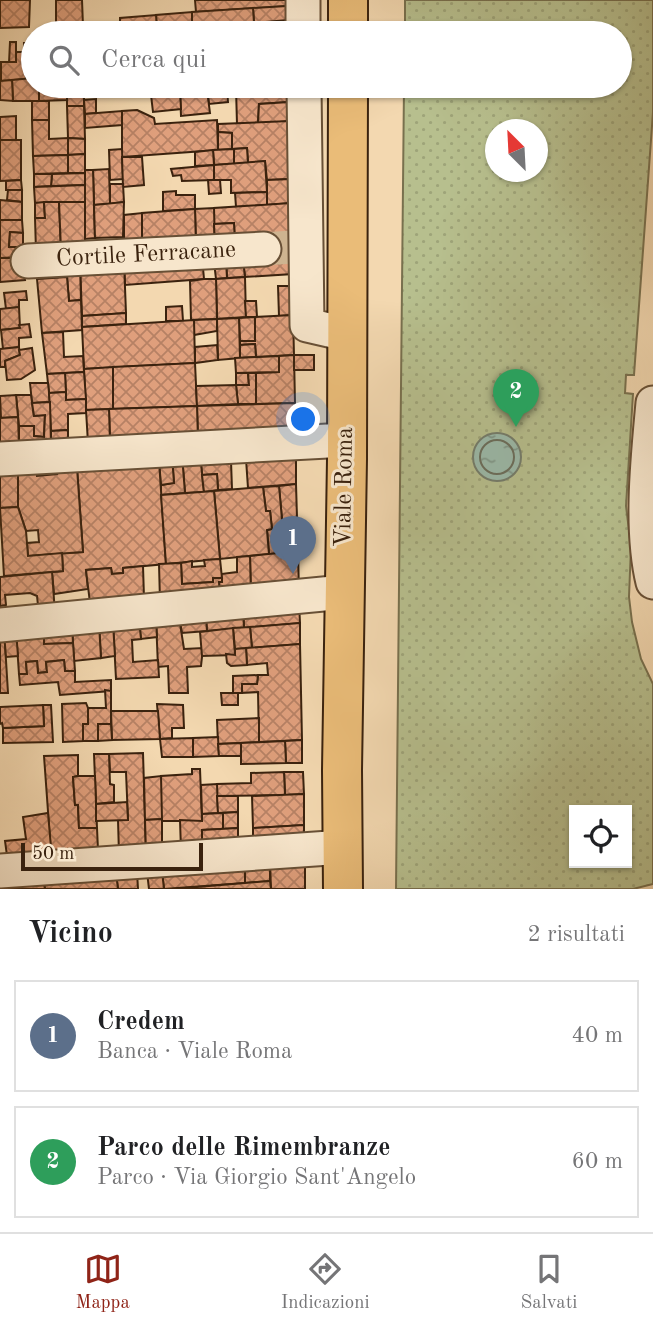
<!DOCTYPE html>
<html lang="it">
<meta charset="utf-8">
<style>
:root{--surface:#fff;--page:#f6f6f6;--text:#202124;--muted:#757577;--line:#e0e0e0;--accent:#8f2418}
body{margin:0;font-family:"Old Standard TT",serif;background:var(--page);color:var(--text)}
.controls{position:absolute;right:21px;bottom:21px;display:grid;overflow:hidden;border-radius:0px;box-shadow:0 2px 5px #0004}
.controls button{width:63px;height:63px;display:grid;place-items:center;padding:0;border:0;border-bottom:2px solid var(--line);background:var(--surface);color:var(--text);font:35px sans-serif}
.compass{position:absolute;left:485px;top:119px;width:63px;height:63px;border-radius:50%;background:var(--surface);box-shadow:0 2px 5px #0004;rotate:336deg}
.scale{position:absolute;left:21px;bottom:18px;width:182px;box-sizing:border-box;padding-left:7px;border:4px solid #3a220e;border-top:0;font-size:19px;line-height:24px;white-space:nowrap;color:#3a220e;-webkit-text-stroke:5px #f7e6cc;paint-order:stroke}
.you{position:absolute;left:304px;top:420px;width:24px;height:24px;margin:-18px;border:5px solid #fff;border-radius:50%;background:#1a73e8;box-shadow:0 0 0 10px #1a73e833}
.badge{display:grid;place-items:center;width:46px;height:46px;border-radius:50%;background:var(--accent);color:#fff;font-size:23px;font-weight:700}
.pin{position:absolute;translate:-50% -58px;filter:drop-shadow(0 2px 4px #0008)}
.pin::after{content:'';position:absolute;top:37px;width:24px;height:21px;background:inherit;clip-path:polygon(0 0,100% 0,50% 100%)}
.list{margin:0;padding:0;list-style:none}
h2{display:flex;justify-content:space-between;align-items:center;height:91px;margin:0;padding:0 28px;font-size:30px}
h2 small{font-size:23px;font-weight:400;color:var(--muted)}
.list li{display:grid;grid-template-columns:46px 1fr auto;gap:21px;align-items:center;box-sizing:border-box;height:112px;margin:0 14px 14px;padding:0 14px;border:2px solid var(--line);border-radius:0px}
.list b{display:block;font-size:26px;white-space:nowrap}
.list p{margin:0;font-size:23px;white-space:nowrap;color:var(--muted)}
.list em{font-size:23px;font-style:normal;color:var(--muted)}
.icon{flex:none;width:38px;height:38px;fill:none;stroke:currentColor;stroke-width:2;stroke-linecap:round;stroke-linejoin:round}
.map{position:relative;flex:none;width:653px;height:889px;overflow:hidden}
.search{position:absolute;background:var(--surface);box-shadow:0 2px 5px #0004;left:21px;right:21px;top:21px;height:77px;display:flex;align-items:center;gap:18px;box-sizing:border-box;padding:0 24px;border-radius:38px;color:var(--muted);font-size:26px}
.sheet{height:343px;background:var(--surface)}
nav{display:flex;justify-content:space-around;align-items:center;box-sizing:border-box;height:98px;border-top:2px solid var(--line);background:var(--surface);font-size:19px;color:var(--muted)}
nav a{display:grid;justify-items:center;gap:4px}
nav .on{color:var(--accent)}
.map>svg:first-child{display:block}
.park{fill:url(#park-dots);stroke:#78704e;stroke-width:2;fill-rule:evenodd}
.water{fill:url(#water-ripples);stroke:#747d6c;stroke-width:2}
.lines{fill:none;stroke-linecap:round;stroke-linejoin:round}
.shore{stroke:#6a6e5c;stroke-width:2}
.building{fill:url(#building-cross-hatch);stroke:#3a220e;stroke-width:2}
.minor-tunnel{stroke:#ceb490;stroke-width:33;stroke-dasharray:33 17;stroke-linecap:butt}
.minor-casing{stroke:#685036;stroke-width:37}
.major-casing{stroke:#3a220e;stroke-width:42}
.minor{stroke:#f7e6cc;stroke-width:33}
.major{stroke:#eabc78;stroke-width:38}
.labels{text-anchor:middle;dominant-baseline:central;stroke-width:6;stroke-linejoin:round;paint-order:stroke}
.street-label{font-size:24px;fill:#3a220e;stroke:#f7e6cc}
</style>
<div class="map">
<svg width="653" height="889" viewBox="0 0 653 889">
<defs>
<pattern id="park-dots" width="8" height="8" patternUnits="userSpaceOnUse" patternTransform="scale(1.75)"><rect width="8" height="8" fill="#b7bf8e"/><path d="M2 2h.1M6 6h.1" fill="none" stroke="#9ea479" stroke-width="1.8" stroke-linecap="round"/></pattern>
<pattern id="water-ripples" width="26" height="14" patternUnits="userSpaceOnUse" patternTransform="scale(1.75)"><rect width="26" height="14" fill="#9bbaaa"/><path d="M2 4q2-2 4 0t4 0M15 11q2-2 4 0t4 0" fill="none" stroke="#7f9789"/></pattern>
<pattern id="building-cross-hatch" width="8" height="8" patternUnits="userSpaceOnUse" patternTransform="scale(1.75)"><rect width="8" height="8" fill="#df9f7c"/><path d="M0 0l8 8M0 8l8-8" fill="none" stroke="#b68164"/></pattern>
</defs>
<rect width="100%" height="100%" fill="#f3d8b0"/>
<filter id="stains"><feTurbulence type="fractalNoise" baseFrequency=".00286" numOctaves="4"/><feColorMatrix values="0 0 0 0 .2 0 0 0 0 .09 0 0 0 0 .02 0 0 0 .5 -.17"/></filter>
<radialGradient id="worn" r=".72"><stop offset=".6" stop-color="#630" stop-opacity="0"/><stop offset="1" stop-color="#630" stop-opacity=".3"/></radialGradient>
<!-- park -->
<path class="park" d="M 405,0 L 653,0 L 653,112 L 634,375 L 626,375 L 625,393 L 633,394 L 626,506 L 631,547 L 629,597 L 632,622 L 641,659 L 653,684 L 653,884 L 633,889 L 396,889 L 404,86 L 620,86 L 620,33 L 405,33 ZM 496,130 L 538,130 L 538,172 L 496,172 ZM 574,810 L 627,810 L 627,863 L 574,863 Z"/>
<!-- water -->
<circle class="water" cx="497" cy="457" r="24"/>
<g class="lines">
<!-- shore -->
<circle class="shore" cx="497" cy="457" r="17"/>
</g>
<!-- building -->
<g class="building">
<path d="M 0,0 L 30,0 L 29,27 L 0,28 Z"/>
<path d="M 56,0 L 82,0 L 83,26 L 56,27 Z"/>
<path d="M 195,0 L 287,0 L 287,6 L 196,12 Z"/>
<path d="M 287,6 L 288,20 L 254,23 L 253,8 Z"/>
<path d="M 253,8 L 254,23 L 192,28 L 192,12 Z"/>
<path d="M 192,12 L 192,28 L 157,31 L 156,15 Z"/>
<path d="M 156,15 L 157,31 L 163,30 L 163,33 L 120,33 L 120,18 Z"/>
<path d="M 83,26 L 83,33 L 64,33 L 63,27 Z"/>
<path d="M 10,42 L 16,42 L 16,62 L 9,63 Z"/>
<path d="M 24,43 L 33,43 L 33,78 L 26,79 Z"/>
<path d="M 16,52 L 25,52 L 26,79 L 1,81 L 1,62 L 16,62 Z"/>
<path d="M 33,78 L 33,86 L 39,86 L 39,101 L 13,101 L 12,80 Z"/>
<path d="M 12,80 L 13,101 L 0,100 L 0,81 Z"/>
<path d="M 39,86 L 67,86 L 67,100 L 39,101 Z"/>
<path d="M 121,86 L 151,86 L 151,95 L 121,97 Z"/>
<path d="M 151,86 L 179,86 L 180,92 L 151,95 Z"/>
<path d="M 239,86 L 289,86 L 289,102 L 259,104 L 258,124 L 237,124 L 236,88 L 239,88 Z"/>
<path d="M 227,89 L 228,102 L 209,104 L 207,90 Z"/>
<path d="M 207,90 L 210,113 L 181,116 L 180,92 Z"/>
<rect x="67" y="92" width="17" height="14"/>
<path d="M 180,92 L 181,109 L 153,112 L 151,95 Z"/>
<path d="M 96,99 L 96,113 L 85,114 L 84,100 Z"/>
<rect x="32" y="101" width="17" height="19"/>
<path d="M 289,102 L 290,121 L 258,124 L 259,104 Z"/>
<path d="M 67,106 L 84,106 L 85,139 L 68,138 Z"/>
<path d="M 137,110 L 154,118 L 155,124 L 217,120 L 218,150 L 122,157 L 122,111 Z"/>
<path d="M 122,111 L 122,125 L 85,128 L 85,114 Z"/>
<path d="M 16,116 L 16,140 L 0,140 L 0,117 Z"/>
<path d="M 32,120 L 49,120 L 49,139 L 68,138 L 68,155 L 33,156 Z"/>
<path d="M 290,121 L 291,179 L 267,180 L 265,161 L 248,163 L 247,148 L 232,149 L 232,133 L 218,132 L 218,124 Z"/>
<path d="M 218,132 L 232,133 L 232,149 L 218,150 Z"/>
<path d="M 68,138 L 85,139 L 85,154 L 68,155 Z"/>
<path d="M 0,140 L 21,140 L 21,180 L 0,181 Z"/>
<path d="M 247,148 L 248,163 L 234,164 L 234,149 Z"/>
<path d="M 122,149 L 123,179 L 110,180 L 109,150 Z"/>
<path d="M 234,149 L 234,164 L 214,165 L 213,150 Z"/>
<path d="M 213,150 L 214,165 L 195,166 L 195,152 Z"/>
<path d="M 85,154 L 85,173 L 68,173 L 68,155 Z"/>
<path d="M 68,155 L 68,173 L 34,174 L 33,156 Z"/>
<path d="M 122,157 L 142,157 L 144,185 L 123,187 Z"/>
<path d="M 265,161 L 267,192 L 231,193 L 231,180 L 214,180 L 214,165 Z"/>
<path d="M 214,165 L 214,180 L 182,181 L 181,175 L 173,176 L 171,169 Z"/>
<path d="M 109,169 L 110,204 L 94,205 L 93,170 Z"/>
<path d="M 85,170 L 93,170 L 95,238 L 85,239 Z"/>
<path d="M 85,173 L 85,185 L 51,186 L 52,174 Z"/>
<path d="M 34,174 L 52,174 L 51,186 L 34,187 Z"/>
<path d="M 291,179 L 291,203 L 267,205 L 267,180 Z"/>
<path d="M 21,180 L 22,190 L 6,190 L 6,181 Z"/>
<path d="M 208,180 L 220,180 L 221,193 L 209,194 Z"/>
<path d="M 110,184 L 123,184 L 124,202 L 110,204 Z"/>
<path d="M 85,185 L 85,202 L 35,203 L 34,187 Z"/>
<path d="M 8,190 L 22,190 L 22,202 L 7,200 Z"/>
<path d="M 176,191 L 176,195 L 195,195 L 195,209 L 163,211 L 163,192 Z"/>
<path d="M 267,192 L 267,205 L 236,207 L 235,193 Z"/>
<path d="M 0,200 L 22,202 L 22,220 L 0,220 Z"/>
<path d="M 44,202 L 45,218 L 35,218 L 35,203 Z"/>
<path d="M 44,202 L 59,202 L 61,250 L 36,251 L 35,218 L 45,218 Z"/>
<path d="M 59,202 L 85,202 L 85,249 L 61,250 Z"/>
<path d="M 124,202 L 123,237 L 95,238 L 94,205 Z"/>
<path d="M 291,203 L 293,274 L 245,277 L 243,260 L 235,245 L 234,223 L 214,224 L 214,208 Z"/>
<path d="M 214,208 L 215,247 L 196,247 L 195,209 Z"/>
<path d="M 195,209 L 196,247 L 142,251 L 142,213 Z"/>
<path d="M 142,213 L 142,251 L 124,252 L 124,215 Z"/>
<path d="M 0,220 L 22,220 L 23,233 L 10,232 L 9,247 L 23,247 L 23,257 L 0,258 Z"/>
<path d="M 234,223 L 235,245 L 215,247 L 214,224 Z"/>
<path d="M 10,232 L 23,233 L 23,247 L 9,247 Z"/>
<path d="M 202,257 L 204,279 L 125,285 L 124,262 Z"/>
<path d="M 0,258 L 16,258 L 17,274 L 24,274 L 25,280 L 0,282 Z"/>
<path d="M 243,260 L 245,277 L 227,278 L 226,261 Z"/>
<path d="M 226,261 L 227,278 L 216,279 L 214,262 Z"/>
<path d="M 124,262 L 126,313 L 82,316 L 80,265 Z"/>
<path d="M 80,265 L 81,300 L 69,301 L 67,277 L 37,279 L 36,268 Z"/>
<path d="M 67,277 L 69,301 L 81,300 L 82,330 L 42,333 L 37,279 Z"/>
<path d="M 245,277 L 246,317 L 217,319 L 216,279 Z"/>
<path d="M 204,279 L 216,279 L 217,319 L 191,320 L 190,281 Z"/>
<path d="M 278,286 L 292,286 L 293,315 L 279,316 Z"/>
<path d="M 26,291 L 27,300 L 19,300 L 19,307 L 6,309 L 4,293 Z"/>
<path d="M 245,301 L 256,301 L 257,317 L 246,317 Z"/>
<path d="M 182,306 L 183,321 L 166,321 L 166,307 Z"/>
<path d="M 19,307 L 20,328 L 0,330 L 0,309 Z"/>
<path d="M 126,313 L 126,324 L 82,327 L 82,316 Z"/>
<path d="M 293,315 L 294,355 L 256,357 L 255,344 L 240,345 L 240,341 L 255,341 L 255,317 Z"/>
<path d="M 255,317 L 255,341 L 240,341 L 239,318 Z"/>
<path d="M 239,318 L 240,358 L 218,360 L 217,319 Z"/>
<path d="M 217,319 L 217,331 L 194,335 L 194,320 Z"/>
<path d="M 194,320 L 195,363 L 84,369 L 82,327 Z"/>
<path d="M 29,324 L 31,337 L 19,338 L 19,347 L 3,349 L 1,330 L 20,328 L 19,325 Z"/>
<path d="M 63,332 L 64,357 L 83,356 L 84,372 L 47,374 L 42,333 Z"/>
<path d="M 255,344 L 256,357 L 240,358 L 240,345 Z"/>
<path d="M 217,345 L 218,360 L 195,363 L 195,347 Z"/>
<path d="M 19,347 L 20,355 L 5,361 L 5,367 L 0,367 L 0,349 Z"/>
<path d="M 32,348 L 35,370 L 21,379 L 7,380 L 5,361 L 20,355 L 19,350 Z"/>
<path d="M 294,355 L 295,403 L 256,404 L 256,373 L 279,372 L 279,356 Z"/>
<rect x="294" y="355" width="20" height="15"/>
<path d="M 279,356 L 279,372 L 236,373 L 235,358 Z"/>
<path d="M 195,363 L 197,406 L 113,409 L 113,367 Z"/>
<path d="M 113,367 L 113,409 L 86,410 L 84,369 Z"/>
<path d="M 84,372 L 86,399 L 66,400 L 65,373 Z"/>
<path d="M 65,373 L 66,392 L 49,393 L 47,374 Z"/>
<path d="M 236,373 L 248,373 L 249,385 L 236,385 Z"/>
<path d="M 248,373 L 256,373 L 256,404 L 238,404 L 236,385 L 249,385 Z"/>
<path d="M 30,383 L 48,383 L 50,402 L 32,403 Z"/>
<path d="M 236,385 L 238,404 L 197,406 L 196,386 Z"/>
<path d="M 66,392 L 66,400 L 86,399 L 86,413 L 68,414 L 68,430 L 51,431 L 49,393 Z"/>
<path d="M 16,395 L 31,395 L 34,416 L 45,415 L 44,437 L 34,436 L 34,426 L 19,426 Z"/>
<path d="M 16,395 L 18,417 L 1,418 L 0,396 Z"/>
<path d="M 50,402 L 51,445 L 19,446 L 19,426 L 34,426 L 34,436 L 44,437 L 45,415 L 34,416 L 32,403 Z"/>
<path d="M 295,403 L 295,437 L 198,440 L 197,406 Z"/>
<path d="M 197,406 L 198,440 L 110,442 L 109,409 Z"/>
<path d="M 109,409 L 110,442 L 88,443 L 86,410 Z"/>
<path d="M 18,417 L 19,446 L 0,447 L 0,418 Z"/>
<path d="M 68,430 L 68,445 L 51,445 L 51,431 Z"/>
<path d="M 296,447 L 296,484 L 248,488 L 246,459 L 231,461 L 232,489 L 218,490 L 217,474 L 202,475 L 200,454 Z"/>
<path d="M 200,454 L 204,492 L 185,493 L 182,455 Z"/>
<path d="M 182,455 L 185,493 L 161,495 L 161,485 L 174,483 L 172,456 Z"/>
<path d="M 172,456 L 174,483 L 161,485 L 159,461 Z"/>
<path d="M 159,461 L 166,564 L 123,568 L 123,573 L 112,574 L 111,568 L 86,570 L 88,589 L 54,594 L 52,572 L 63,571 L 62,553 L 83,552 L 77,468 Z"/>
<path d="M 36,465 L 37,476 L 57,474 L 57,469 L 77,468 L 83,552 L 28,556 L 27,543 L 39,542 L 38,530 L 26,531 L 18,507 L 18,466 Z"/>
<path d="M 18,466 L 18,507 L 0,508 L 0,468 Z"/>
<path d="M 217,474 L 218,490 L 204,492 L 202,475 Z"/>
<path d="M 296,484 L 298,551 L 285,553 L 279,486 Z"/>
<path d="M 279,486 L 285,553 L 269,554 L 267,530 L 272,529 L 270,511 L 266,511 L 263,487 Z"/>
<path d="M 263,487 L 266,511 L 270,511 L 272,529 L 267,530 L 269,554 L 220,559 L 214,491 Z"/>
<path d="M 214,491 L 220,559 L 166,564 L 161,495 Z"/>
<path d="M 18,507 L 26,531 L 28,556 L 62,553 L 63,571 L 4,576 L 0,508 Z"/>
<path d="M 298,551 L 299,593 L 251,597 L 250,556 Z"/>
<path d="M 250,556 L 251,597 L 220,599 L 219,582 L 222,582 L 221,574 L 237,572 L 237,557 Z"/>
<path d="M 220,559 L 222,578 L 213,578 L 213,582 L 182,584 L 181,563 L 192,561 L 192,567 L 205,566 L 204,560 Z"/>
<path d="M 181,563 L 182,584 L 213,582 L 213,578 L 222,578 L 222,582 L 219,582 L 220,599 L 160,601 L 159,564 Z"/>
<path d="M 143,566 L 144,598 L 90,603 L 86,570 L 111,568 L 112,574 L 123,573 L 123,568 Z"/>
<path d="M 52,572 L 55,613 L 39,615 L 37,596 L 30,593 L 5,595 L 6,605 L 0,606 L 0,577 Z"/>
<path d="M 299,603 L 300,623 L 244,628 L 243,608 Z"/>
<path d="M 243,608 L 244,628 L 207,631 L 206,618 Z"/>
<path d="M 179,617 L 206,618 L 207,631 L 182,633 Z"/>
<path d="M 179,617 L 184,649 L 203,648 L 201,666 L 187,667 L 188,693 L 169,693 L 168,666 L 158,667 L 156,619 Z"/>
<path d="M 156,619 L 157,637 L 141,639 L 139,620 Z"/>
<path d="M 139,620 L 141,639 L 132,640 L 133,662 L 158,660 L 159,677 L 116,679 L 113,623 Z"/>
<path d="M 113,623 L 115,656 L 101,658 L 99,624 Z"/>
<path d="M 300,623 L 300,644 L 252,648 L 250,627 Z"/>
<path d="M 99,624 L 101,658 L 74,661 L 72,626 Z"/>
<path d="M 72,626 L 73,643 L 44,644 L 44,633 Z"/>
<path d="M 250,627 L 252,648 L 235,649 L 233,628 Z"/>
<path d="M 4,628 L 8,693 L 0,693 L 0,629 Z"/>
<path d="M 233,628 L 235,655 L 202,656 L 200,632 Z"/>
<path d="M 16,631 L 44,633 L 44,644 L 73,643 L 75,671 L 65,671 L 64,660 L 46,662 L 47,672 L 38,673 L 37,661 L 26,662 L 27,674 L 19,674 Z"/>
<path d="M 16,631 L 18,656 L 6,657 L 4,633 Z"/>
<path d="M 300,644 L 302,740 L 259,742 L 258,692 L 242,693 L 242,684 L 257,684 L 258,675 L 268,675 L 267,663 L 247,665 L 246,648 Z"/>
<path d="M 246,648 L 247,665 L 231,666 L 227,663 L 226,654 L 235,655 L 235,649 Z"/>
<path d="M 64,660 L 65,671 L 75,671 L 75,682 L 111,680 L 111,691 L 60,695 L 58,682 L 20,685 L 19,674 L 27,674 L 26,662 L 37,661 L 38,673 L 47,672 L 46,662 Z"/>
<path d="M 258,675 L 257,684 L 242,684 L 242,693 L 233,693 L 233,676 Z"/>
<path d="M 105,690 L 111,691 L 111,724 L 98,724 L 98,741 L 83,741 L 83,724 L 88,724 L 88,708 L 106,708 Z"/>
<path d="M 221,693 L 238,693 L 238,705 L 222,705 Z"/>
<path d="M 86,703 L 88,708 L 88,724 L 83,724 L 83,741 L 63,742 L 62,704 Z"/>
<path d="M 157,704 L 183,705 L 184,728 L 172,728 L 172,738 L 160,739 Z"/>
<path d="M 43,705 L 51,705 L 53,742 L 3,743 L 3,728 L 44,726 Z"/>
<path d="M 43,705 L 44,726 L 3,728 L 2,723 L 0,724 L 0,707 Z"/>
<path d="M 111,711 L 158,711 L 160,739 L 112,740 Z"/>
<path d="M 259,718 L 259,742 L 218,744 L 217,720 Z"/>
<path d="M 98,724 L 111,724 L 112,740 L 98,741 Z"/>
<path d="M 218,737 L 219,756 L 193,757 L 193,738 Z"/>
<path d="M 193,738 L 193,757 L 162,757 L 160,739 Z"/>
<path d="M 302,740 L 302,763 L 286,763 L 285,741 Z"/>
<path d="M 285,741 L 286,763 L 241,764 L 241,743 Z"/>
<path d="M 241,743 L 241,756 L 219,756 L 218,744 Z"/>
<path d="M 143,753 L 146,853 L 119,854 L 118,820 L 128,820 L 126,772 L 110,772 L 109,754 Z"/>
<path d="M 94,754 L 109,754 L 110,784 L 114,785 L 114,802 L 96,804 Z"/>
<path d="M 78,755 L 78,776 L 73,777 L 75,805 L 78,805 L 79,828 L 97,828 L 98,850 L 51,853 L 44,756 Z"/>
<path d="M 192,769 L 200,769 L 202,821 L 161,821 L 161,776 L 192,774 Z"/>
<path d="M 284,772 L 303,772 L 304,794 L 285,795 Z"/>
<path d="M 284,772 L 285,795 L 217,796 L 217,784 L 251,783 L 251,773 Z"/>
<path d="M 78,776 L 95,776 L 97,828 L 79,828 L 78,805 L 75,805 L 73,777 Z"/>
<path d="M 161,776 L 162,819 L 145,820 L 144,778 Z"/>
<path d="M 217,784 L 218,813 L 202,814 L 201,785 Z"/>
<path d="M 304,794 L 304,825 L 253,828 L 252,796 Z"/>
<path d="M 217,796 L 238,796 L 238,812 L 218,813 Z"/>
<path d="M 127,802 L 128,820 L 96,821 L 96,804 Z"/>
<path d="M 238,812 L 238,828 L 223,829 L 223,813 Z"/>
<path d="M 48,813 L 52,859 L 8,863 L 5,841 L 26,839 L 23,817 Z"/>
<path d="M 223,813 L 223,829 L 202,830 L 202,849 L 181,850 L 180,820 L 202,821 L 202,814 Z"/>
<path d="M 162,819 L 162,851 L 146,853 L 145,820 Z"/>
<path d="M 304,825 L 304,842 L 253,845 L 253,828 Z"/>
<path d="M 238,828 L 238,847 L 202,849 L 202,830 Z"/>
<path d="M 305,859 L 305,889 L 271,889 L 270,862 Z"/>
<path d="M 270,862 L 270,881 L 245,883 L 245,865 Z"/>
<path d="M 245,865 L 245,883 L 164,889 L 162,871 Z"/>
<path d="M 162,871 L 164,889 L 149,889 L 147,872 Z"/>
<path d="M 137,872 L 138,889 L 118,889 L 116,873 Z"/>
<path d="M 116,873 L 118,889 L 45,889 L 43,879 Z"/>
<path d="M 43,879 L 45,889 L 0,889 L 0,882 Z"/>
<path d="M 270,881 L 271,889 L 173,889 L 245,883 Z"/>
</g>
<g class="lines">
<!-- minor-tunnel -->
<path class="minor-tunnel" d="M 264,249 L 292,247"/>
<!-- minor casing -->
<g class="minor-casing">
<g id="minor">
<path d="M 303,0 L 303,33"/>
<path d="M 304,86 L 307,325 L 346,334"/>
<path d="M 28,261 L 264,249"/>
<path d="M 653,403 C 648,457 640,529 653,582"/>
<path d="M 0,459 L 346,440"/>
<path d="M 0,625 L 344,592"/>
<path d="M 0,871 L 344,847"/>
</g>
</g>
<!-- major casing -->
<g class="major-casing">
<g id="major">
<path d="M 348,33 L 348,0"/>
<path d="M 343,889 L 342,770 L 347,459 L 348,86"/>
</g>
</g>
<!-- minor -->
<use href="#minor" class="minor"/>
<!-- major -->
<use href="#major" class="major"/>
</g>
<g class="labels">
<!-- street labels -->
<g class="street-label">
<text transform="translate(146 255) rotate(-3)">Cortile Ferracane</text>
<text transform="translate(345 487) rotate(-89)">Viale Roma</text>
</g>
</g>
<rect width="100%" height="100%" filter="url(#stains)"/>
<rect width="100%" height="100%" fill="url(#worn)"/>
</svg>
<div class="controls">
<button><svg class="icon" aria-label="locate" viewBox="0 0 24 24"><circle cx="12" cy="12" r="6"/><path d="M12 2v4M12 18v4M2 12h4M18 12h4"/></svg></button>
</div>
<svg class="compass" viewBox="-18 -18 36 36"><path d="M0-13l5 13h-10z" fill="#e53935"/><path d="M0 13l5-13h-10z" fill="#757577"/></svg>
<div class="scale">50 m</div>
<div class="you"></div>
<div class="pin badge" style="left:293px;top:574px;background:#5c6f8a">1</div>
<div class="pin badge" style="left:516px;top:427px;background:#2e9e5b">2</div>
<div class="search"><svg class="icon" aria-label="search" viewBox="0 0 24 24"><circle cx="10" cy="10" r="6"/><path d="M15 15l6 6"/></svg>Cerca qui</div>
</div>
<section class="sheet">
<h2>Vicino<small>2 risultati</small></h2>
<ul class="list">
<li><span class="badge" style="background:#5c6f8a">1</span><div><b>Credem</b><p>Banca · Viale Roma</p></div><em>40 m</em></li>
<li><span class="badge" style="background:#2e9e5b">2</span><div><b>Parco delle Rimembranze</b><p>Parco · Via Giorgio Sant'Angelo</p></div><em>60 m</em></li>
</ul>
</section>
<nav>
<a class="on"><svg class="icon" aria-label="map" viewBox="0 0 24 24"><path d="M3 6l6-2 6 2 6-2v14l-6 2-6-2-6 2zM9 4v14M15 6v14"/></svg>Mappa</a>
<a><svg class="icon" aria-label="directions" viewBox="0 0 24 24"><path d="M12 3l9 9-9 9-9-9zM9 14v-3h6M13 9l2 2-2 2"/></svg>Indicazioni</a>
<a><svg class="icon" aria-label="saved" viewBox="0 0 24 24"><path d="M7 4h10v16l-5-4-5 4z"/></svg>Salvati</a>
</nav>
